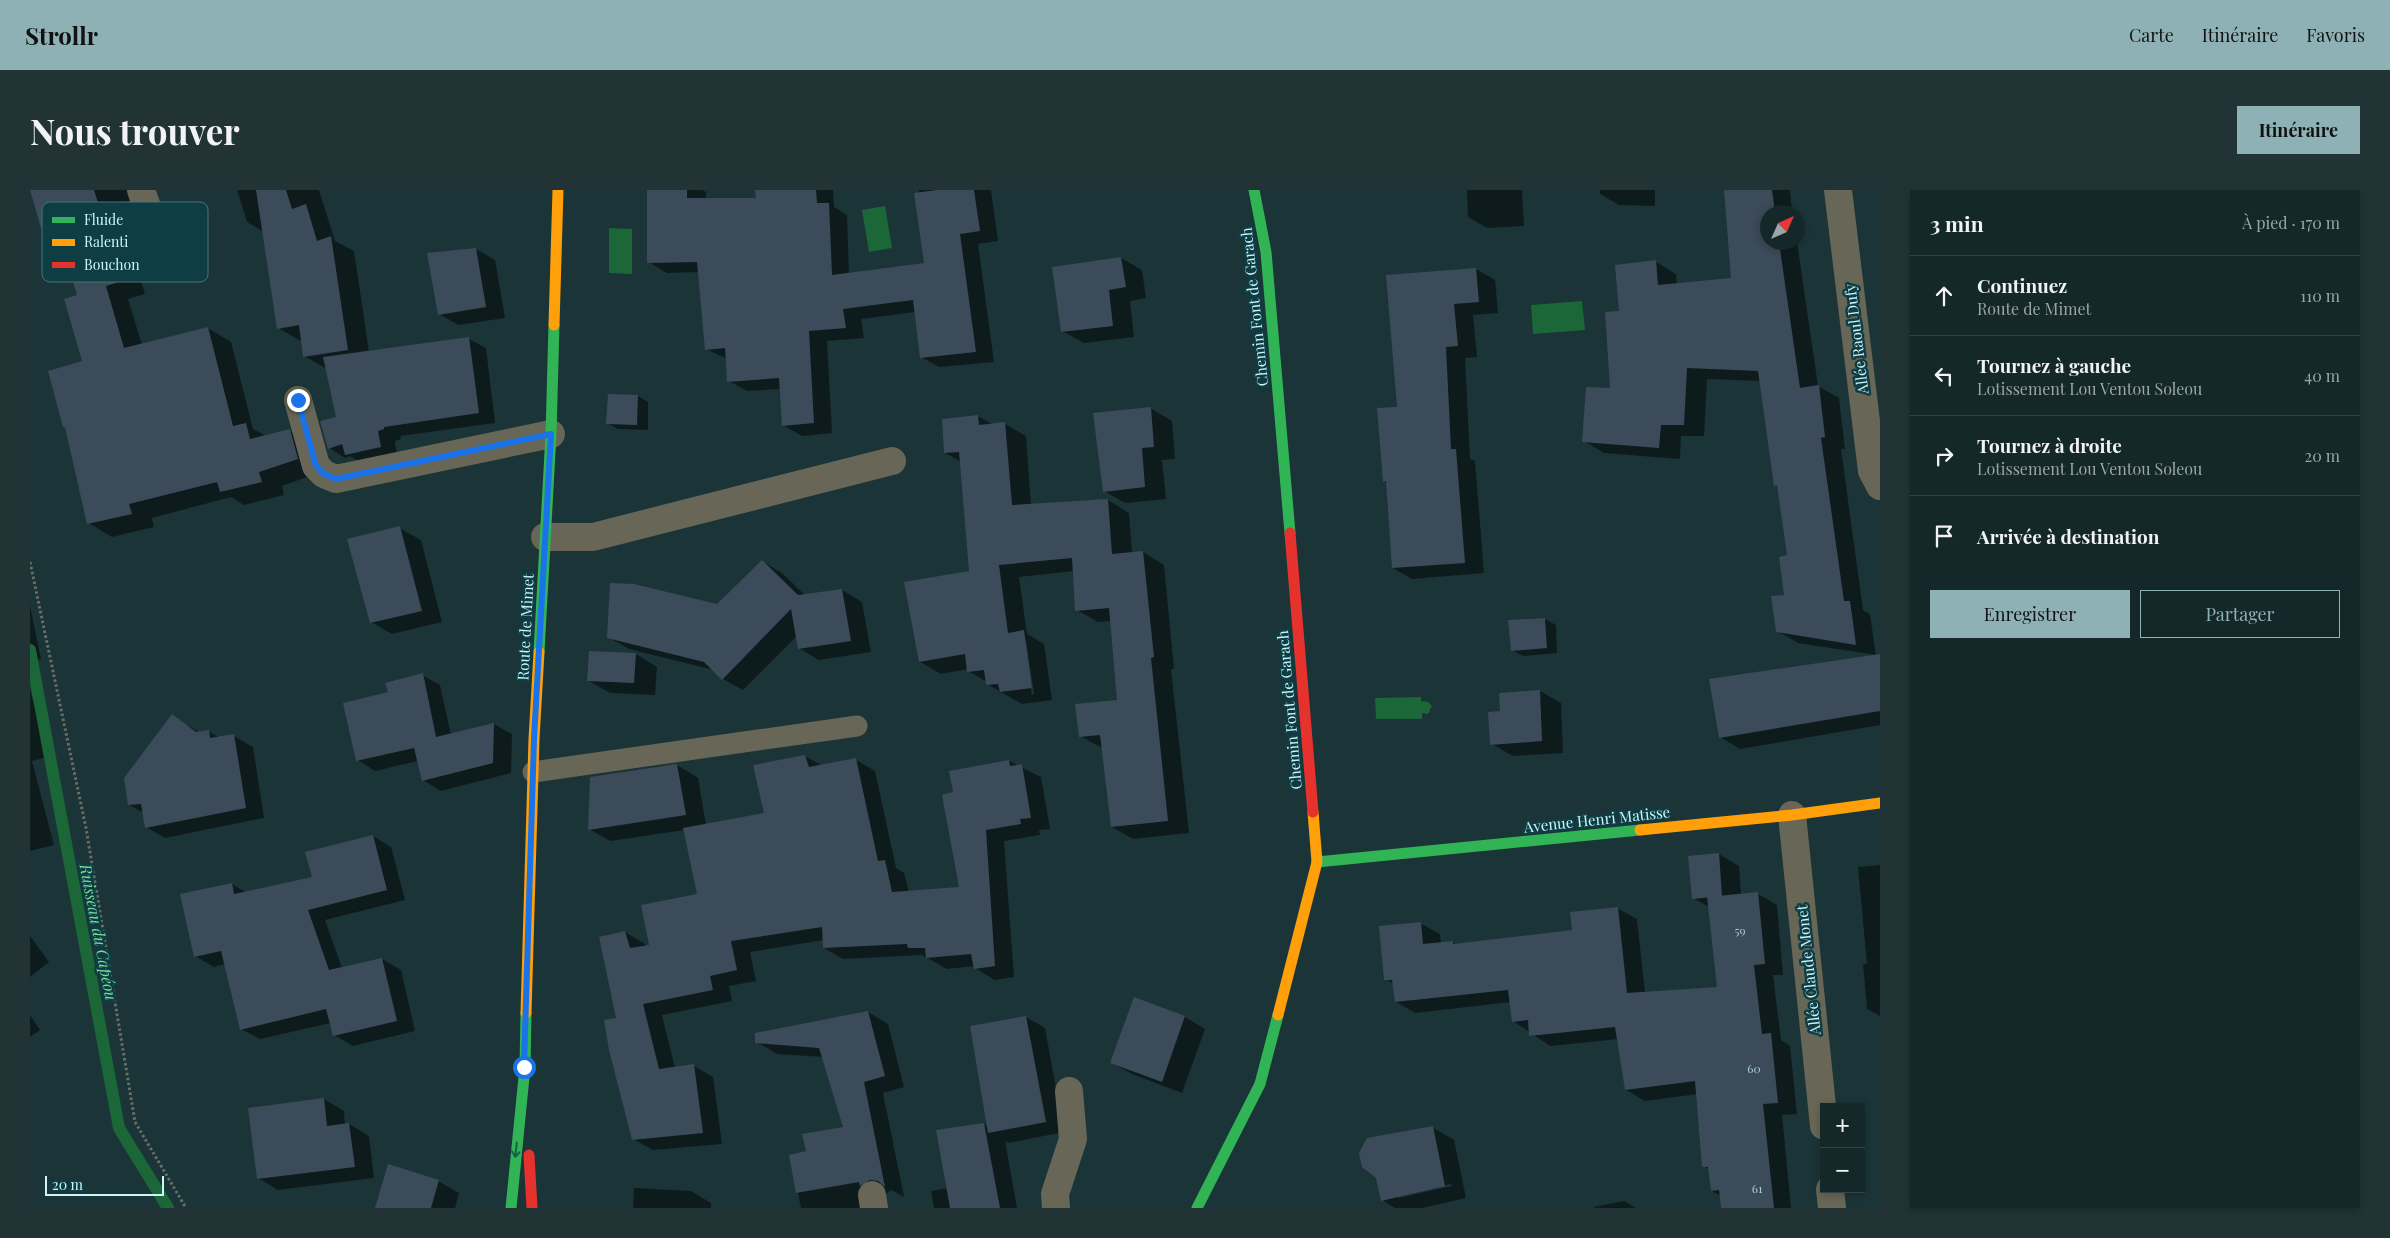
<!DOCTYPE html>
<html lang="fr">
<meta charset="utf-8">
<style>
:root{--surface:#142729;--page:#213335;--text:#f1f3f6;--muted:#9da5a8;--line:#334446;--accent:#8eb1b6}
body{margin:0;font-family:"Playfair Display",serif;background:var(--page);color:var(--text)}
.controls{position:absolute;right:15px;bottom:15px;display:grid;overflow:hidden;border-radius:0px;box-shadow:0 2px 8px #0003}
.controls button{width:45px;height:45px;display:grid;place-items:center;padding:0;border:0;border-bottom:1px solid var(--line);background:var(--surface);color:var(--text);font:25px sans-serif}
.compass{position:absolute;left:1730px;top:15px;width:45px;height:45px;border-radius:50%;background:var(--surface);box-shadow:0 2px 8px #0003;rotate:45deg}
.scale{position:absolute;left:15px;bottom:12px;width:119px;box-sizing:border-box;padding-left:5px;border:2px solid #ccf4fb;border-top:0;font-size:14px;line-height:18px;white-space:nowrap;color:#ccf4fb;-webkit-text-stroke:4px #0e3d44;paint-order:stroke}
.stop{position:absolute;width:15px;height:15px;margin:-11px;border:4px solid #1a73e8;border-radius:50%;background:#fff}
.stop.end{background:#1a73e8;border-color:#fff;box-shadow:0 1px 5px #0008}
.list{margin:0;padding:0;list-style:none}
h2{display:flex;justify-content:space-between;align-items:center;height:65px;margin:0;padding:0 20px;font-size:21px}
h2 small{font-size:16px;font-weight:400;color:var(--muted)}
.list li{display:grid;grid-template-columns:32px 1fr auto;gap:15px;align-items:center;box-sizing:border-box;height:80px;padding:0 20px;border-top:1px solid var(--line)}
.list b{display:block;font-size:19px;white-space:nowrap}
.list p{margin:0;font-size:16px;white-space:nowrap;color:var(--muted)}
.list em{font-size:16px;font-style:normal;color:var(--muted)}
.actions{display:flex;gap:10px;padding:15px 20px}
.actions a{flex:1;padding:11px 0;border:1px solid var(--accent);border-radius:0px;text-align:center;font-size:18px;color:var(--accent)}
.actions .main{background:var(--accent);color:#111}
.icon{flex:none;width:28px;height:28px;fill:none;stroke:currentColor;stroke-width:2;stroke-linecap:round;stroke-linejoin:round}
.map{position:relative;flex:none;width:1850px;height:1018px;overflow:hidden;border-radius:0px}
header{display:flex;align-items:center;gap:30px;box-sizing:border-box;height:70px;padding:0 25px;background:var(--accent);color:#111}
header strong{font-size:24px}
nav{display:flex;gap:28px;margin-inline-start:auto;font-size:18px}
.intro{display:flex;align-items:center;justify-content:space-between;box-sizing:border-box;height:120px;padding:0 30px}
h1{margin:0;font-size:35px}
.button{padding:12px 22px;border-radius:0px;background:var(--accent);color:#111;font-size:18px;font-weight:700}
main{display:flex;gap:30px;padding:0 30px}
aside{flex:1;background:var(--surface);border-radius:0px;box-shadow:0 2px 8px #0003}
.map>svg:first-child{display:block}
.water{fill:#1b6738}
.shadow{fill:#0007;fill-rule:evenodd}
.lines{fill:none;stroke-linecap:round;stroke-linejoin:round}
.stream{stroke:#1b6738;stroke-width:12}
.building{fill:#3c4b59}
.path{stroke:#696f67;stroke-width:3;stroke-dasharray:2.5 2.5;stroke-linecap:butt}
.lane{stroke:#686656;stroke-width:21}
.street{stroke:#686656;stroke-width:28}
.fast{stroke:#30b455;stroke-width:11}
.slow{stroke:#ff9f0a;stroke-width:11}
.jam{stroke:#e5322d;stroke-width:11}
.oneway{stroke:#186149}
.route{stroke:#1a73e8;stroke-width:6}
.labels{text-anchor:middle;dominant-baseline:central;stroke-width:5;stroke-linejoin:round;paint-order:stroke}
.number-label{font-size:12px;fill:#a8cad2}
.street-label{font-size:15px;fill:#ccf4fb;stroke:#0e3d44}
.water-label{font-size:16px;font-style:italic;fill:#77dd93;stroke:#0e3d44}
.key{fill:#0e3d44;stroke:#47747b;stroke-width:1}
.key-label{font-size:14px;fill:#ccf4fb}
</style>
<header>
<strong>Strollr</strong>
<nav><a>Carte</a><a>Itinéraire</a><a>Favoris</a></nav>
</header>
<div class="intro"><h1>Nous trouver</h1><a class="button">Itinéraire</a></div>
<main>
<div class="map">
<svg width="1850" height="1018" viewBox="0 0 1850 1018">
<rect width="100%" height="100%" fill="#1b3437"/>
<!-- water -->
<g class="water">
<path d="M 855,16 L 862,58 L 839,62 L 832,20 Z"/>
<path d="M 579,38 L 602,39 L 602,84 L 579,83 Z"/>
<path d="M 1552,111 L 1555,140 L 1503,144 L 1501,115 Z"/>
<path d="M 1391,507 L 1391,511 L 1398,512 L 1402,516 L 1398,524 L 1392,523 L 1392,529 L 1346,529 L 1345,508 Z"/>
</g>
<!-- shadow -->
<g class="shadow">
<path d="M 16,0 L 127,0 L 122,4 L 87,14 L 115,104 L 98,109 L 112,155 L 178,138 L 201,152 L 223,239 L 236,246 L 259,240 L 283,254 L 291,282 L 252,296 L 254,305 L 214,315 L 201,307 L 122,328 L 124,337 L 82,347 L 59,333 L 37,238 L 54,172 L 49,106 L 31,47 L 12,37 Z"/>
<path d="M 207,0 L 289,0 L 305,51 L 324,61 L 339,162 L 439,149 L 456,158 L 465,233 L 370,246 L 371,249 L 365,251 L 367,266 L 333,274 L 320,266 L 315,268 L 299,258 L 308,228 L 297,179 L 274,166 L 271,151 L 248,138 L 234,42 L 217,32 Z"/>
<path d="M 618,0 L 672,0 L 676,2 L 676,10 L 727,9 L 727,0 L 803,0 L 804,17 L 817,25 L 819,84 L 896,74 L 889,0 L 961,0 L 968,51 L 948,54 L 964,172 L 909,177 L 891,167 L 886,122 L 831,129 L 834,148 L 797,151 L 802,243 L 772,246 L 753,235 L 751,199 L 717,201 L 699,191 L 697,169 L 676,159 L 669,82 L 637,83 L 618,72 Z"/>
<path d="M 1437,0 L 1492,0 L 1494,36 L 1457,38 L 1438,27 Z"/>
<path d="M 1570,0 L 1625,0 L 1625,16 L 1589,15 L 1570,4 Z"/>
<path d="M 1695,0 L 1760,0 L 1762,22 L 1738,22 L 1738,52 L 1767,52 L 1788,196 L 1809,208 L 1815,259 L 1811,259 L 1833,420 L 1840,424 L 1846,466 L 1850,465 L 1850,535 L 1710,559 L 1690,547 L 1846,465 L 1768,453 L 1747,441 L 1755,406 L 1759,367 L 1749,297 L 1745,295 L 1731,191 L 1677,189 L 1674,246 L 1651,246 L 1650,269 L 1574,263 L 1554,251 L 1582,200 L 1590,122 L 1626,72 L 1646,84 L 1647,95 L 1703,89 Z"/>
<path d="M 446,59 L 465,70 L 475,128 L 428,135 L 409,124 Z"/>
<path d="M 1091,68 L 1112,80 L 1116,108 L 1100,111 L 1104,147 L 1054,153 L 1032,141 Z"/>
<path d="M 1446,79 L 1465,90 L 1468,123 L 1443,125 L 1447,167 L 1435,168 L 1440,269 L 1445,271 L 1454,383 L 1382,389 L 1363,378 L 1357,293 L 1354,291 L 1369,218 L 1357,87 Z"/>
<path d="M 608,206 L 618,212 L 618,240 L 588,239 L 577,233 Z"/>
<path d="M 1120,218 L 1142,231 L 1145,269 L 1132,270 L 1136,309 L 1095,313 L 1074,301 Z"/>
<path d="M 948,226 L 964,235 L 975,234 L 996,246 L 1001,315 L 1078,310 L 1099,323 L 1102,363 L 1113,362 L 1134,375 L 1144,479 L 1141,479 L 1159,643 L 1103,649 L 1082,637 L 1072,558 L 1050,546 L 1089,511 L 1082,431 L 1068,432 L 1047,420 L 1044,381 L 989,387 L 997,444 L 1014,454 L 1022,510 L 992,514 L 957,494 L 957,492 L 938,481 L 938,479 L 911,484 L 890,472 L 941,382 L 931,272 L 915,263 ZM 994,451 L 996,451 L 1004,504 L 1002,505 Z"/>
<path d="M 369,338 L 391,350 L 412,432 L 362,444 L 341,432 Z"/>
<path d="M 732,371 L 752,383 L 775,405 L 812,400 L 832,412 L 841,462 L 789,470 L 769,458 L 767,446 L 713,500 L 693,489 L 684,480 L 599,459 L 578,447 L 688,415 Z"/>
<path d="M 0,416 L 11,469 L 0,472 Z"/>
<path d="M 1515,429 L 1526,435 L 1527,463 L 1493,466 L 1482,460 L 1480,431 Z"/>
<path d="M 606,464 L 627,477 L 625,505 L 580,503 L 559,491 Z"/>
<path d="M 392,485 L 410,495 L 421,545 L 464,534 L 482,544 L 481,583 L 411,601 L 393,590 L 388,571 L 345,581 L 328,570 L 359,503 Z"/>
<path d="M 0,500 L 18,567 L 2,571 L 24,655 L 0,661 Z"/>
<path d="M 1510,501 L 1531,513 L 1533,563 L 1483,566 L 1462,554 L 1471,522 Z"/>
<path d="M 142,526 L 170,543 L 178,541 L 190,548 L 204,546 L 223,557 L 234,628 L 135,648 L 116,637 L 114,623 L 99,615 Z"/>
<path d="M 775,566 L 793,576 L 826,570 L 845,581 L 866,678 L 874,683 L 879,702 L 930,699 L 925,603 L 979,571 L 1011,587 L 1020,639 L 1009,640 L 1010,645 L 974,651 L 984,787 L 965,790 L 945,778 L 945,776 L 917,779 L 892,765 L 813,769 L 794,758 L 794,750 L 720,762 L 726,791 L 699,796 L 702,811 L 632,825 L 645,878 L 664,876 L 683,887 L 692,954 L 623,960 L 603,949 L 587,829 L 595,742 L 615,754 L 615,757 L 620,756 L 669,705 L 655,640 L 580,651 L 559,639 L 647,575 L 668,588 L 676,635 L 735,624 Z"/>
<path d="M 343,646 L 361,657 L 375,710 L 295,730 L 312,778 L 352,769 L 371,780 L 385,841 L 323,856 L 304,845 L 301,833 L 230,849 L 211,839 L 195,774 L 184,777 L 165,766 L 202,694 L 217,703 L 283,688 Z"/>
<path d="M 1689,664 L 1709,676 L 1711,705 L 1728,704 L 1747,715 L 1753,785 L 1743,785 L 1751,850 L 1760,856 L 1767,924 L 1752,925 L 1761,1018 L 1692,1018 L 1691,1006 L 1682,1001 L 1680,980 L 1673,976 L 1668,904 L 1615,911 L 1596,900 L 1589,849 L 1520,856 L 1483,831 L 1481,812 L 1385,823 L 1366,812 L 1364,794 L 1356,789 L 1390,733 L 1410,744 L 1411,753 L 1423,752 L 1427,755 L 1543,741 L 1587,718 L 1607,729 L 1615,803 L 1688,798 L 1679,717 L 1663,708 Z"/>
<path d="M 1850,675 L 1850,826 L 1837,819 L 1833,774 L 1837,774 L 1828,677 Z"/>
<path d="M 0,746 L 19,772 L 0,787 Z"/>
<path d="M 1105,808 L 1155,827 L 1175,839 L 1152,903 L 1102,884 L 1081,872 Z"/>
<path d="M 838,822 L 858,834 L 874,897 L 853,903 L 874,1007 L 861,1000 L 839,1018 L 771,1018 L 760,966 L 778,962 L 814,938 L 793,867 L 747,864 L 727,852 Z"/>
<path d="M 0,825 L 10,840 L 0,847 Z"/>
<path d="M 996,827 L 1015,838 L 1034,942 L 978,953 L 975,951 L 987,1018 L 904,1018 L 901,1001 L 918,998 L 954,934 L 958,937 Z"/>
<path d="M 294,909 L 314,921 L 315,935 L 319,934 L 339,946 L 344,988 L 248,1000 L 228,988 Z"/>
<path d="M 1402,937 L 1424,950 L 1436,1008 L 1392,1018 L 1365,1018 L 1352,1010 ZM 1421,994 L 1422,996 L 1368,1008 L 1368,1006 Z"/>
<path d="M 408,991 L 429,1003 L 425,1018 L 346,1018 Z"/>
<path d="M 604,998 L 661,1001 L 681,1013 L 681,1018 L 603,1018 Z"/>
<path d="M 1594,1011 L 1606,1018 L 1564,1018 L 1564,1017 Z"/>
</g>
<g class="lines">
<!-- stream -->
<path class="stream" d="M 0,460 L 89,938 L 138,1018"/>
</g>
<!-- building -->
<g class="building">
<path d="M 0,0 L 64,0 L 92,91 L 76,96 L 94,158 L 178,137 L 203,236 L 216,233 L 220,249 L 260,239 L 268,269 L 229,282 L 232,292 L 190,302 L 187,292 L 99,314 L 102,324 L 57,334 L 35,237 L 33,237 L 18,181 L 52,171 L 34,109 L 47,105 L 25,34 L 11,38 Z"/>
<path d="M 226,0 L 256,0 L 262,19 L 276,14 L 287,51 L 301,46 L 318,160 L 273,167 L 269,135 L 247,139 Z"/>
<path d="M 617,0 L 657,0 L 657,8 L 726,8 L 725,0 L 786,0 L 787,13 L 799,13 L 802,85 L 894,73 L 884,3 L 907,0 L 944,0 L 950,41 L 930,44 L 946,162 L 890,168 L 883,110 L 813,119 L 816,138 L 779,141 L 784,233 L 752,236 L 749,188 L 697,192 L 695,158 L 675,160 L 667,72 L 617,73 Z"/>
<path d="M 1694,0 L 1742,0 L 1745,22 L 1738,22 L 1738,52 L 1749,52 L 1770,198 L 1789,195 L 1795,247 L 1791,248 L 1814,411 L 1820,411 L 1826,455 L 1746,442 L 1741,406 L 1754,405 L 1749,367 L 1757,365 L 1747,295 L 1744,296 L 1728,181 L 1657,178 L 1654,235 L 1631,235 L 1629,258 L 1552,252 L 1556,197 L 1580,198 L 1575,122 L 1589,121 L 1585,75 L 1626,70 L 1628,95 L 1701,88 Z"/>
<path d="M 446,58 L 456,117 L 408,125 L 397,63 Z"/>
<path d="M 1091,67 L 1096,97 L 1079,100 L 1083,136 L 1031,142 L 1022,77 Z"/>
<path d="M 1446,78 L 1449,112 L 1424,114 L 1428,156 L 1416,157 L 1421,259 L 1426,259 L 1435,373 L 1362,378 L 1356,291 L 1353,292 L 1347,218 L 1367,217 L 1356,85 Z"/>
<path d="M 439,147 L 449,223 L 354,237 L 354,239 L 348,241 L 351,257 L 315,265 L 312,254 L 298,259 L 290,231 L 306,227 L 293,167 Z"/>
<path d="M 578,204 L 608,205 L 607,235 L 576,234 Z"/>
<path d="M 1121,217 L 1124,257 L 1112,258 L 1115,297 L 1073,302 L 1063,223 Z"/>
<path d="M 948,225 L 949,235 L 975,232 L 982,315 L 1078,309 L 1082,364 L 1113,361 L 1124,467 L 1121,468 L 1138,631 L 1081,637 L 1070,545 L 1049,547 L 1045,514 L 1087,510 L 1079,418 L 1045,421 L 1042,368 L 969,375 L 978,443 L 994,440 L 1002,498 L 970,502 L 968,494 L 956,495 L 954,480 L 937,482 L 935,464 L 889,472 L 874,392 L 939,381 L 929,262 L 914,263 L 912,229 Z"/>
<path d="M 370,336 L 392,421 L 340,433 L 317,349 Z"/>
<path d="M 732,370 L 768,405 L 812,399 L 821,451 L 768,459 L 761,419 L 692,490 L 674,472 L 577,448 L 580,393 L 604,394 L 687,414 Z"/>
<path d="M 1515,428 L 1517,458 L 1481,461 L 1478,430 Z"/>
<path d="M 559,461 L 606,463 L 604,493 L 557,491 Z"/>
<path d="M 1850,464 L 1850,521 L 1689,548 L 1679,489 Z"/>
<path d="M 393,483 L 406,547 L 464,533 L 463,573 L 392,591 L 384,558 L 326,571 L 313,513 L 358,502 L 355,493 Z"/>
<path d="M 1510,500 L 1512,551 L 1460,555 L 1458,522 L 1470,521 L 1469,503 Z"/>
<path d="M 142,524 L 166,542 L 179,540 L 180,548 L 204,544 L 216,618 L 115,638 L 111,614 L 98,615 L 94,588 Z"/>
<path d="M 775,565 L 779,577 L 826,568 L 848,671 L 855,670 L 862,702 L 929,697 L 912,605 L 923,602 L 919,581 L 979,570 L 980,576 L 992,574 L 1001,628 L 990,629 L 991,634 L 956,640 L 965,776 L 944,779 L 941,764 L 896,768 L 895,758 L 878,758 L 877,754 L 793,758 L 792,737 L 701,751 L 707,780 L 680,786 L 683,800 L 613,814 L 629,879 L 664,874 L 673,943 L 602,950 L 579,860 L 574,830 L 586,828 L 569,747 L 595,741 L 600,758 L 619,755 L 611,715 L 667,704 L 653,638 L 734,623 L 723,575 Z"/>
<path d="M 647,574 L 656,625 L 558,640 L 560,587 Z"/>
<path d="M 343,645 L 357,700 L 278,720 L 299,780 L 352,768 L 367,831 L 303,846 L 296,819 L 210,840 L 191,761 L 164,767 L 150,704 L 202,693 L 204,704 L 282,687 L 275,662 Z"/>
<path d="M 1689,663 L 1692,706 L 1662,709 L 1658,666 Z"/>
<path d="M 1728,702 L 1735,774 L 1724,775 L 1732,844 L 1741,843 L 1748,913 L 1733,914 L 1744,1018 L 1691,1018 L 1689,1000 L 1681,1001 L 1678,977 L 1672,977 L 1665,891 L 1595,900 L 1585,837 L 1499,846 L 1498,830 L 1482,832 L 1478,800 L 1365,812 L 1362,790 L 1354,790 L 1349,736 L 1391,732 L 1393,754 L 1423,751 L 1423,754 L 1542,740 L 1540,722 L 1588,717 L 1597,803 L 1687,797 L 1677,707 Z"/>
<path d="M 1104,807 L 1155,826 L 1132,892 L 1080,873 Z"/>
<path d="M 838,821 L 855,886 L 834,892 L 855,997 L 848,991 L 840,990 L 830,996 L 829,992 L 766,1003 L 759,965 L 776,961 L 772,944 L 813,937 L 789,858 L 725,853 L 725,843 Z"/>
<path d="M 996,826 L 1016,932 L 958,943 L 940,836 Z"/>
<path d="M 294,908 L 297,936 L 319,933 L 325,977 L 227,989 L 218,918 Z"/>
<path d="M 954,933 L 970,1018 L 920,1018 L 906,940 Z"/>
<path d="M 1403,936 L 1415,996 L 1351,1011 L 1346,988 L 1332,977 L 1329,963 L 1337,948 Z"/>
<path d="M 358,974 L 409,990 L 401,1018 L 345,1018 Z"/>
</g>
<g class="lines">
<!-- path -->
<path class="path" d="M 0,372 L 56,638 L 105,932 L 156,1018"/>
<!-- lane -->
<path class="lane" d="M 503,582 L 827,536"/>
<!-- street -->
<g class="street">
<path d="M 111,0 L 129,51"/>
<path d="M 1808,0 L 1842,281 L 1850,296"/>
<path d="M 268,210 L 286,276 L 294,284 L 306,289 L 521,244"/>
<path d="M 515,347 L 563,347 L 862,271"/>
<path d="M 1762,625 L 1794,936"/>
<path d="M 1800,999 L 1802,1018"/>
<path d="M 842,1005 L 844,1018"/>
<path d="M 1026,1018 L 1025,1004 L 1043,949 L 1039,901"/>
</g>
<!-- fast -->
<g class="fast">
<path d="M 1224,0 L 1236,62 L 1260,343"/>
<path d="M 509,462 L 521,244 L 524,135"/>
<path d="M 1287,672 L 1610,640"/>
<path d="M 481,1018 L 495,877 L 496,823"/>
<path d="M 1167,1018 L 1230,894 L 1248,825"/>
</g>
<!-- slow -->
<g class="slow">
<path d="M 524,135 L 528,0"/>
<path d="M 1610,640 L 1762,625 L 1850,613"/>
<path d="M 496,823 L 504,549 L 509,462"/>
<path d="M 1248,825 L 1287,672 L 1283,622"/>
</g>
<!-- jam -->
<g class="jam">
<path d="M 1260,343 L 1283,622"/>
<path d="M 499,965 L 502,1018"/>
</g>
</g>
<!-- one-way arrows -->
<defs><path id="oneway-shaft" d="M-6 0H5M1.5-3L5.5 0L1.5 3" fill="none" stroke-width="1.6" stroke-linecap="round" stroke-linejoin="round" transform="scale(1.25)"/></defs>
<use class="oneway" href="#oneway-shaft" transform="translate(486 960) rotate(96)"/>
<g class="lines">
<!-- route -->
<path class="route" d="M 268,210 L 286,276 L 294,284 L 306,289 L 521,244 L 504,549 L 494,877"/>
</g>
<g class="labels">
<!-- number labels -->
<g class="number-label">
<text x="1710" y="740">59</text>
<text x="1724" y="878">60</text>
<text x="1727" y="998">61</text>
</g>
<!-- street labels -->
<g class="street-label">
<text transform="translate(1224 117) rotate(-96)">Chemin Font de Garach</text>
<text transform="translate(1826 149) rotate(-97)">Allée Raoul Dufy</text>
<text transform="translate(495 437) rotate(-87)">Route de Mimet</text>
<text transform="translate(1259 520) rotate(-95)">Chemin Font de Garach</text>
<text transform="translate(1567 629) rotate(-6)">Avenue Henri Matisse</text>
<text transform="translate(1778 780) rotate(-96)">Allée Claude Monet</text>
</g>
<!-- water labels -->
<g class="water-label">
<text transform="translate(69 742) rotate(79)">Ruisseau du Capéou</text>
</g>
</g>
<!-- legend -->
<rect x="12" y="12" width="166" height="80" rx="8" class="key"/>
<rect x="22" y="27" width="23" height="6" fill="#30b455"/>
<rect x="22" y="49" width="23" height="7" fill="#ff9f0a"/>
<rect x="22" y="72" width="23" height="6" fill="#e5322d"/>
<g class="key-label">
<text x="54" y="35">Fluide</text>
<text x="54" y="57">Ralenti</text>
<text x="54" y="80">Bouchon</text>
</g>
</svg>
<div class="controls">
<button>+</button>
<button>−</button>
</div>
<svg class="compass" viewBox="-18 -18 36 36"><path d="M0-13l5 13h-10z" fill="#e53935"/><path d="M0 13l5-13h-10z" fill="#9da5a8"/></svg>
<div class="scale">20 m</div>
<div class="stop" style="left:494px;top:877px"></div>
<div class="stop end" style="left:268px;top:210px"></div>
</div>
<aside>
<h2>3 min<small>À pied · 170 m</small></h2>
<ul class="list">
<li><svg class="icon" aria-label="ahead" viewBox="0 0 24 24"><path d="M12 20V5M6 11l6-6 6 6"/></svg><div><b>Continuez</b><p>Route de Mimet</p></div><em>110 m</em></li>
<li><svg class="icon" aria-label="left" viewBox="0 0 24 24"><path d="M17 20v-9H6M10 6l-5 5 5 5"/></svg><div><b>Tournez à gauche</b><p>Lotissement Lou Ventou Soleou</p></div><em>40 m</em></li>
<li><svg class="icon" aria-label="right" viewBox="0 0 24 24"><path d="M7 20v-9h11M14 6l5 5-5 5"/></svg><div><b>Tournez à droite</b><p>Lotissement Lou Ventou Soleou</p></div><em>20 m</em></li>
<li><svg class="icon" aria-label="arrive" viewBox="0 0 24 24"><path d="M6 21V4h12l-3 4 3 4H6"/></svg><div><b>Arrivée à destination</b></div></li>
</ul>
<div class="actions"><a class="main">Enregistrer</a><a>Partager</a></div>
</aside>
</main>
